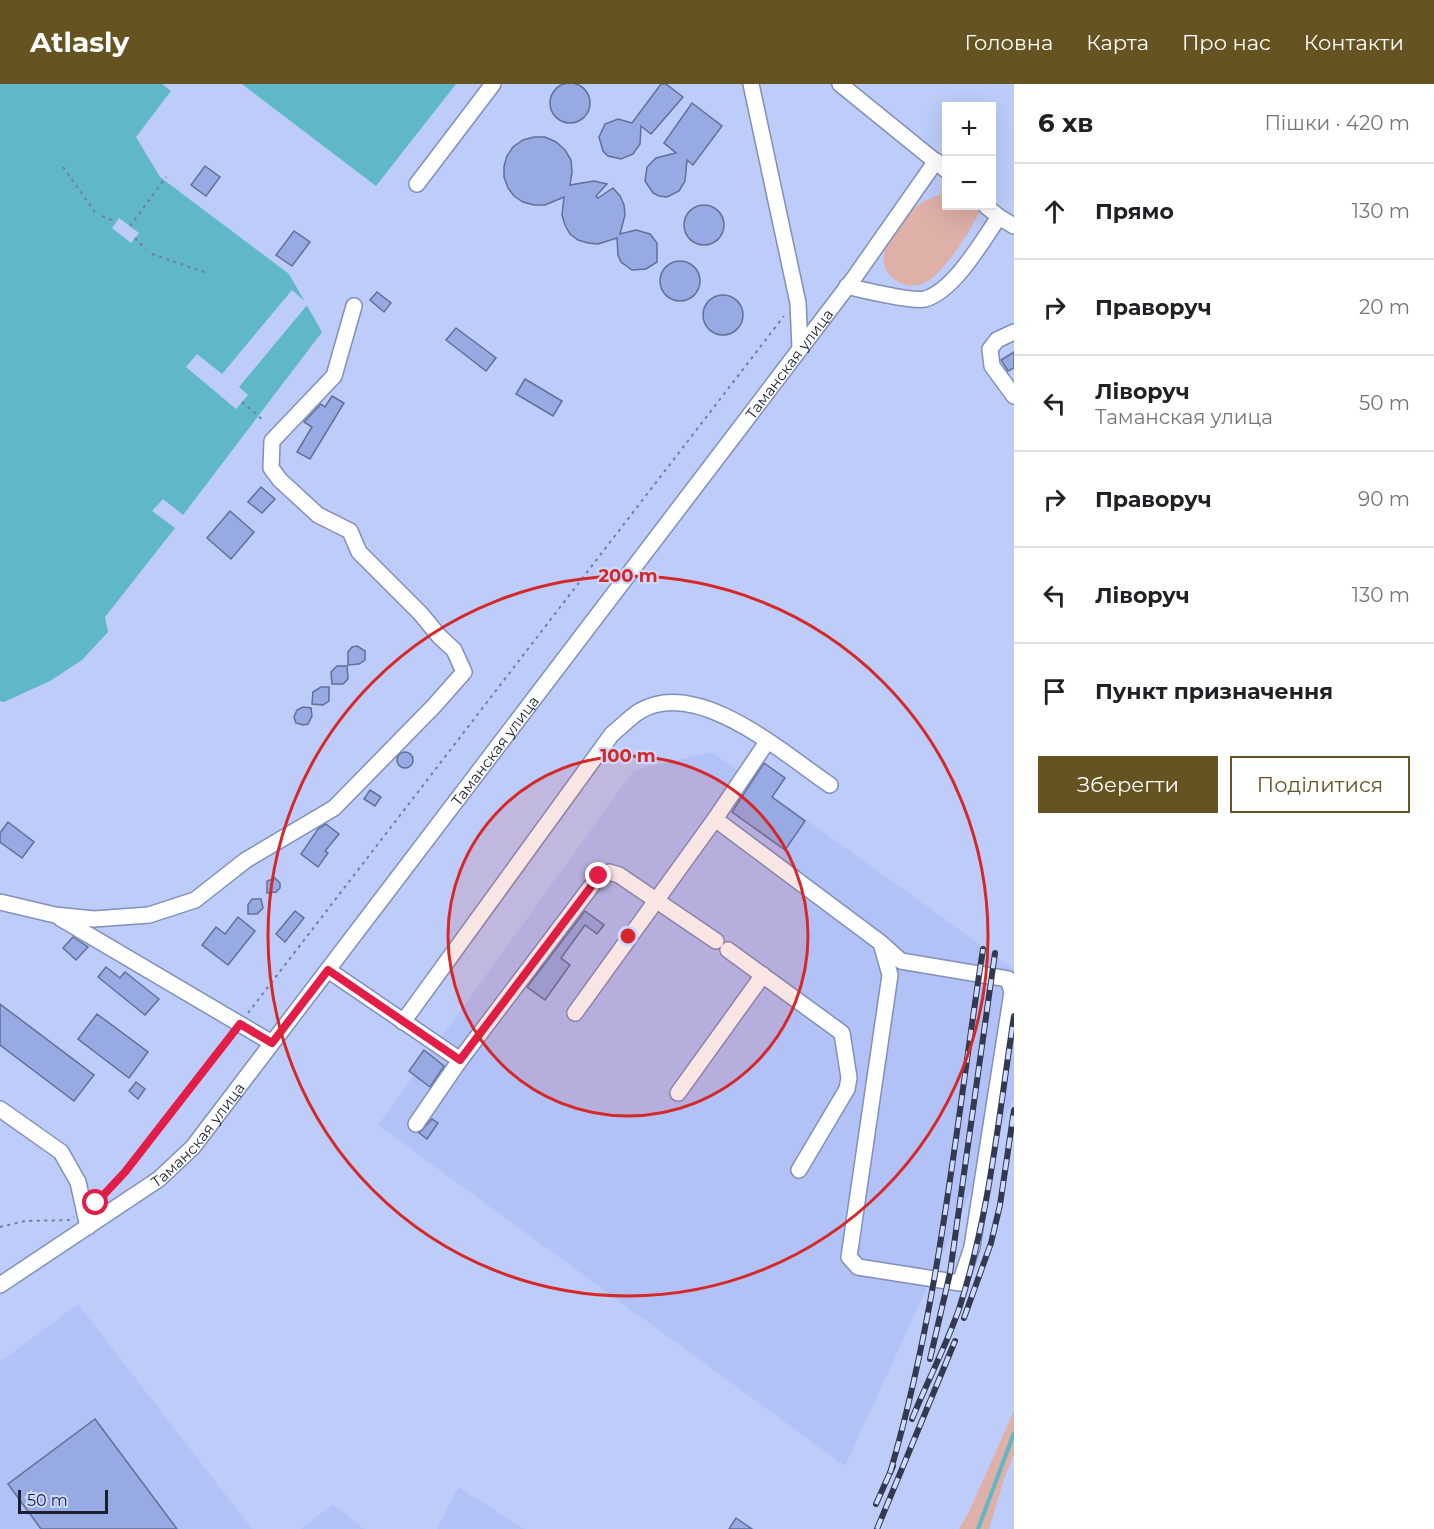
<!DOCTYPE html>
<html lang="uk">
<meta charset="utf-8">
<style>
:root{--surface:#fff;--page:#f2f2f2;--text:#202124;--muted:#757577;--line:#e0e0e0;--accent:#655421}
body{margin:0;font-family:Montserrat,sans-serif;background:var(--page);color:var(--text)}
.controls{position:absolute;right:18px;top:18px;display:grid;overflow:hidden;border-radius:0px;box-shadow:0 6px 24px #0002}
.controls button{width:54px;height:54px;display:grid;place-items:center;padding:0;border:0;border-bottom:2px solid var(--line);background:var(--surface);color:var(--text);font:30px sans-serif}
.scale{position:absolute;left:18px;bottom:15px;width:90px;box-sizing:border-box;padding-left:6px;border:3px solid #1b2031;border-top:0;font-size:16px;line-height:21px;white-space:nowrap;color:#1b2031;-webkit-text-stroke:4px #cdd9fd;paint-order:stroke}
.stop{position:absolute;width:18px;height:18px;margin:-14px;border:4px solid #e11d48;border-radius:50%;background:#fff}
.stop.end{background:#e11d48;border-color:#fff;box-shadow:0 2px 6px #0008}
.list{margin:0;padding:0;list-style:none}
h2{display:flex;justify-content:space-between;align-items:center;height:78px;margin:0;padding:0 24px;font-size:26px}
h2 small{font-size:20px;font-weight:400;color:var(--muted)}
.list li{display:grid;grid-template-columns:39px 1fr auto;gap:18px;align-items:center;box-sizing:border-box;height:96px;padding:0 24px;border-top:2px solid var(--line)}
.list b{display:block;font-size:22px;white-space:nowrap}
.list p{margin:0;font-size:20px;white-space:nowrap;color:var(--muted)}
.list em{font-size:20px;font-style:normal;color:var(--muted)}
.actions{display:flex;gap:12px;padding:18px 24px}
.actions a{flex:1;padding:14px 0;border:2px solid var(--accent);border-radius:0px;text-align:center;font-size:21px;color:var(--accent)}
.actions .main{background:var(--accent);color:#fff}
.icon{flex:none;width:33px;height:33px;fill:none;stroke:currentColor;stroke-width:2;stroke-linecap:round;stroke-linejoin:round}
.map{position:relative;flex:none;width:1014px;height:1445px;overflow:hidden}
header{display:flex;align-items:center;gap:36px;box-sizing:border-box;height:84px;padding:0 30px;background:var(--accent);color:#fff}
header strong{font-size:28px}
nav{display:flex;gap:33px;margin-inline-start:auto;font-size:21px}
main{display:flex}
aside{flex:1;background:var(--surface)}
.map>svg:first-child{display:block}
.built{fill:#b2c2f6}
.green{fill:#deb0a8}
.water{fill:#5fb7c7}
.pier{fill:#bdccf8}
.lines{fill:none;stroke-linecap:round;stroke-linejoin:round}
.stream{stroke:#5fb7c7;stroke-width:4}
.building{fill:#97aae4;stroke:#626f97;stroke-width:1.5}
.minor-casing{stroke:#818fb9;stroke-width:18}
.path{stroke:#737e9d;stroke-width:2;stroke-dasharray:3 4.5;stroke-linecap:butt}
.minor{stroke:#fff;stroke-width:15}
.rail-casing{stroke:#33394e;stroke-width:6}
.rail{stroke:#cdd9fd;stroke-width:4;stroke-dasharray:11;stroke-linecap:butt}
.route{stroke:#e11d48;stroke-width:8}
.ring{fill:none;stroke:#d62828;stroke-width:3}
.labels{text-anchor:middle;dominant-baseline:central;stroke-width:4.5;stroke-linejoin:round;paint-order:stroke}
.street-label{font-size:15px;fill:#1b2031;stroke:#cdd9fd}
.centre{fill:#d62828;stroke:#cdd9fd;stroke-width:3}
.ring-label{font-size:18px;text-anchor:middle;font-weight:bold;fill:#d62828;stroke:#cdd9fd;stroke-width:4.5;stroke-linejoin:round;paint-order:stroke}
</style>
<header>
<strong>Atlasly</strong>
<nav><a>Головна</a><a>Карта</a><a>Про нас</a><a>Контакти</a></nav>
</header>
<main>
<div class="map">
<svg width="1014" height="1445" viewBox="0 0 1014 1445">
<rect width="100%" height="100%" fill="#bdccf8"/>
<!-- built -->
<g class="built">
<path d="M 712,668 L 1014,885 L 1014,1014 L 845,1382 L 378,1041 L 634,686 Z"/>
<path d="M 78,1220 L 252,1445 L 0,1445 L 0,1278 Z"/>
<path d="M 458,1403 L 524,1445 L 437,1445 Z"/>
<path d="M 333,1420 L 364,1445 L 301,1445 Z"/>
</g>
<!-- green -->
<g class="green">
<path d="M 943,109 L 946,109 L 946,122 L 977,122 L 981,126 C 967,150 951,180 928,197 C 908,211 876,191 885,166 C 889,156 909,127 918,121 C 925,116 935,113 943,109 Z"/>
<path d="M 1014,1327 L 1014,1370 L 1004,1395 L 989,1445 L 959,1445 L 968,1430 Z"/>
</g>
<!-- water -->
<g class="water">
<path d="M 0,0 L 162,0 L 171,7 L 136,53 L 160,93 L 289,190 L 322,248 L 183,431 L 163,415 L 152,427 L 175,444 L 105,533 L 108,548 L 82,576 L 50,597 L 4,618 L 0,617 Z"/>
<path d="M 242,0 L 456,0 L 376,102 Z"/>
</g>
<!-- pier -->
<g class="pier">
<path d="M 119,134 L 139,149 L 131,159 L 112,144 Z"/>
<path d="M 292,206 L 308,220 L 239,303 L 248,311 L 236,325 L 186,283 L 197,270 L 222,290 Z"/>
</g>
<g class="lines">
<!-- stream -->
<path class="stream" d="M 978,1445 L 1014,1349"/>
</g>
<!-- building -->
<g class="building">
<circle cx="570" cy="19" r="20"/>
<path d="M 661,0 L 666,0 L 683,13 L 651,50 L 641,42 L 640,60 L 633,70 L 621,75 L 608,72 L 603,67 L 599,53 L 605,40 L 618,35 L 632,39 Z"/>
<path d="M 692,19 L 722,42 L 693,81 L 687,76 L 685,97 L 679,107 L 667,113 L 659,112 L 653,109 L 645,97 L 647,83 L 656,74 L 676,69 L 664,59 Z"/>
<path d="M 534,53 L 545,53 L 556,58 L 565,66 L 571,76 L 572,88 L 570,101 L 594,97 L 607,100 L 596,112 L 598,114 L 613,104 L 620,112 L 624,121 L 625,131 L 620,150 L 636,146 L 650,150 L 657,159 L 657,178 L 646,185 L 632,186 L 621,178 L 618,171 L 617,154 L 598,160 L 588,159 L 578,156 L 570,150 L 565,141 L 562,131 L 564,113 L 545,121 L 534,121 L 523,118 L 514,112 L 508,104 L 504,93 L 504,82 L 507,72 L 513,63 L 523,56 Z"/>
<path d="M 205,82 L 220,93 L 206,112 L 191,101 Z"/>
<circle cx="704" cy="141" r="20"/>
<path d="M 294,147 L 310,158 L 292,182 L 276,171 Z"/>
<circle cx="680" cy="197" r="20"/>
<path d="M 377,208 L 391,219 L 384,228 L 370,216 Z"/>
<circle cx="723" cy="231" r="20"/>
<path d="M 456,244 L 496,274 L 486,287 L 446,256 Z"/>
<path d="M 1014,268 L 1014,284 L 1008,287 L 1001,276 Z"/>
<path d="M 525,295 L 562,317 L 553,332 L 516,310 Z"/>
<path d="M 332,312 L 344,319 L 310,375 L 297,368 L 312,343 L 304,338 L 321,320 L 325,323 Z"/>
<path d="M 261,403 L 275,415 L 262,429 L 248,418 Z"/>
<path d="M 230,427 L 254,448 L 231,475 L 207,454 Z"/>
<path d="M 357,562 L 365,567 L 365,576 L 359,580 L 348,581 L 348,568 L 352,563 Z"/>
<path d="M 337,582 L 347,582 L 348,595 L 343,600 L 332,600 L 331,588 Z"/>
<path d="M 321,603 L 329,603 L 329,617 L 323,621 L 312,620 L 313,608 Z"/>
<path d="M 303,623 L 311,624 L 312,632 L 308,640 L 303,641 L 296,639 L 294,633 L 297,626 Z"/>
<circle cx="405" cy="676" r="8"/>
<path d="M 764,679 L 785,694 L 772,713 L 805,737 L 785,766 L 732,728 Z"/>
<path d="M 370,706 L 381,713 L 375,722 L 364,715 Z"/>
<path d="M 8,738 L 34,758 L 22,774 L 0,758 L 0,749 Z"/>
<path d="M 326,740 L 339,750 L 325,767 L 328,769 L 318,783 L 301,770 L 318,745 Z"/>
<path d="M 275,794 L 280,799 L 280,804 L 276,808 L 267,809 L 267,797 Z"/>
<path d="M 252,815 L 261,815 L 263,824 L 257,830 L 248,830 L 248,821 Z"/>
<path d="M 295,827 L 304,834 L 285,858 L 276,850 Z"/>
<path d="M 585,827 L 604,841 L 597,850 L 585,841 L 561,874 L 570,881 L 545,916 L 527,903 Z"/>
<path d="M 238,833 L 255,847 L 228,881 L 202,861 L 216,843 L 225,850 Z"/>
<path d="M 73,853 L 88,863 L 76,876 L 63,864 Z"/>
<path d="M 106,883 L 120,894 L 125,888 L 159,915 L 145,931 L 98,893 Z"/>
<path d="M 0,920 L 94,991 L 74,1017 L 0,961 Z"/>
<path d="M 97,930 L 148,968 L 129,994 L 78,955 Z"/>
<path d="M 424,966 L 444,982 L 430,1003 L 409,987 Z"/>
<path d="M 136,998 L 145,1005 L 138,1015 L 129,1007 Z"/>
<path d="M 432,1035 L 438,1039 L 427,1055 L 419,1049 Z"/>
<path d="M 95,1335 L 177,1445 L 41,1445 L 8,1400 Z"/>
<path d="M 736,1434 L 752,1445 L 729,1445 Z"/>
</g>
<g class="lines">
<!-- minor casing -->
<g class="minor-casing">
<g id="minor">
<path d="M 751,0 L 798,219 L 800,264"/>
<path d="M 840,0 L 946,86"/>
<path d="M 417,100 L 493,0"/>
<path d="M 986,122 L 999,133 L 1014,142"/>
<path d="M 847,202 C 862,206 914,218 925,215 C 955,206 982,157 999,133"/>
<path d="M 1014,248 L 997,256 L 990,265 L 992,282 L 1014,312"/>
<path d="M 715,735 L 881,859 L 901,877 L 1008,895 L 1012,908 L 972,1163 L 960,1199 L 858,1183 L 849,1173 L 890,891 L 881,859"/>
<path d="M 0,818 L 55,831 L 94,835 L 149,831 L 195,816 L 246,776 L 334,724 L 434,622 L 464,588 L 454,566 L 439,552 L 421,530 L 359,468 L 350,447 L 318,431 L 280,396 L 271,384 L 272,357 L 334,292 L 354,222"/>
<path d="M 60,834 L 272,959"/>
<path d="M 728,866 L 842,949 L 849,994 L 847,1005 L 799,1086"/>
<path d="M 328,886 L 460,976 L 599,792 L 609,788 L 619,791 L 716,857"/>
<path d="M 575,929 L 715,735 L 767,658"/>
<path d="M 403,938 L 612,650 C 621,643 630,633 640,627 C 698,593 784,670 830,701"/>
<path d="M 678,1009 L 763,891"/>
<path d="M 0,1025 L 61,1068 L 78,1098 L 88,1143"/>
<path d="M 416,1040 L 460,976"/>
<path id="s1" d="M 0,1201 L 159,1095 L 193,1063 L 854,194 L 936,77"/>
</g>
</g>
<!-- path -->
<g class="path">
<path d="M 63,83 L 95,128"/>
<path d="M 102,132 L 116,138"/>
<path d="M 130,142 L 166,93"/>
<path d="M 135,154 L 146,166"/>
<path d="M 152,170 L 207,189"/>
<path d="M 242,318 L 264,337"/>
<path d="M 248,929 L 784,232"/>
<path d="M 96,1119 L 125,1088 L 232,950"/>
<path d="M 0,1143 L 25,1137 L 69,1136 L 74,1133"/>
</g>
<!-- minor -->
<use href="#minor" class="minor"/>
<!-- rail casing -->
<g class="rail-casing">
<g id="rail">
<path d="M 964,1234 L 991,1159 L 1000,1121 L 1014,1026"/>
<path d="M 930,1275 L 950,1189 L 995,869"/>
<path d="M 912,1335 C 927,1298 946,1262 959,1225 C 990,1130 999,1029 1014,932"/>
<path d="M 890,1389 C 940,1219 956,1040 983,865"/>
<path d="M 876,1420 L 893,1382"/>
<path d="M 877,1445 L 955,1257"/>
</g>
</g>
<!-- rail -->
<use href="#rail" class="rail"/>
</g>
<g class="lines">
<!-- route -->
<path class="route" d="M 96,1119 L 125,1088 L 240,940 L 272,959 L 328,886 L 460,976 L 599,792"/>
</g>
<!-- distance rings -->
<circle cx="628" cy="852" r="180" fill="#d62828" fill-opacity=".12"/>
<g class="ring">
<circle cx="628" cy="852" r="180"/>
<circle cx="628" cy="852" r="360"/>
</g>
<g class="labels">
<!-- street labels -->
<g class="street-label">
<text stroke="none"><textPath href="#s1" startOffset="1222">Таманская улица</textPath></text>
<text stroke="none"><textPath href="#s1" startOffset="736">Таманская улица</textPath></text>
<text stroke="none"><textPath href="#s1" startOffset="250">Таманская улица</textPath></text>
</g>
</g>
<circle cx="628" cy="852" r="9" class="centre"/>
<g class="ring-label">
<text x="628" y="498">200 m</text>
<text x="628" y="678">100 m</text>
</g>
</svg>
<div class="controls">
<button>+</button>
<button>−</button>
</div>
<div class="scale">50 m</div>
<div class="stop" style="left:96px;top:1119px"></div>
<div class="stop end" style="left:599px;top:792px"></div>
</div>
<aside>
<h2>6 хв<small>Пішки · 420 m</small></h2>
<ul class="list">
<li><svg class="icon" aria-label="ahead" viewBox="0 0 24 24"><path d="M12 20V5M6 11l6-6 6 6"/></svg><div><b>Прямо</b></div><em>130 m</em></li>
<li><svg class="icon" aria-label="right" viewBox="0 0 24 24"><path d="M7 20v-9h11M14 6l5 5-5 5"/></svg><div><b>Праворуч</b></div><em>20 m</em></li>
<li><svg class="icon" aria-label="left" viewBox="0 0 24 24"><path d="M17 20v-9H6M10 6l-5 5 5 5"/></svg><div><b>Ліворуч</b><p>Таманская улица</p></div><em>50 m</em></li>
<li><svg class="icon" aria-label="right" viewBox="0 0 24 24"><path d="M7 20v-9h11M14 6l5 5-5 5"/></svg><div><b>Праворуч</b></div><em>90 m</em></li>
<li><svg class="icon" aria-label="left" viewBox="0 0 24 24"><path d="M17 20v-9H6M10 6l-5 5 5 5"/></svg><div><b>Ліворуч</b></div><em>130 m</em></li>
<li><svg class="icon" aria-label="arrive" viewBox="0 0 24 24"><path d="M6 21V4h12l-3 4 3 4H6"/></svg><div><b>Пункт призначення</b></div></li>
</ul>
<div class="actions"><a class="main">Зберегти</a><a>Поділитися</a></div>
</aside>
</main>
